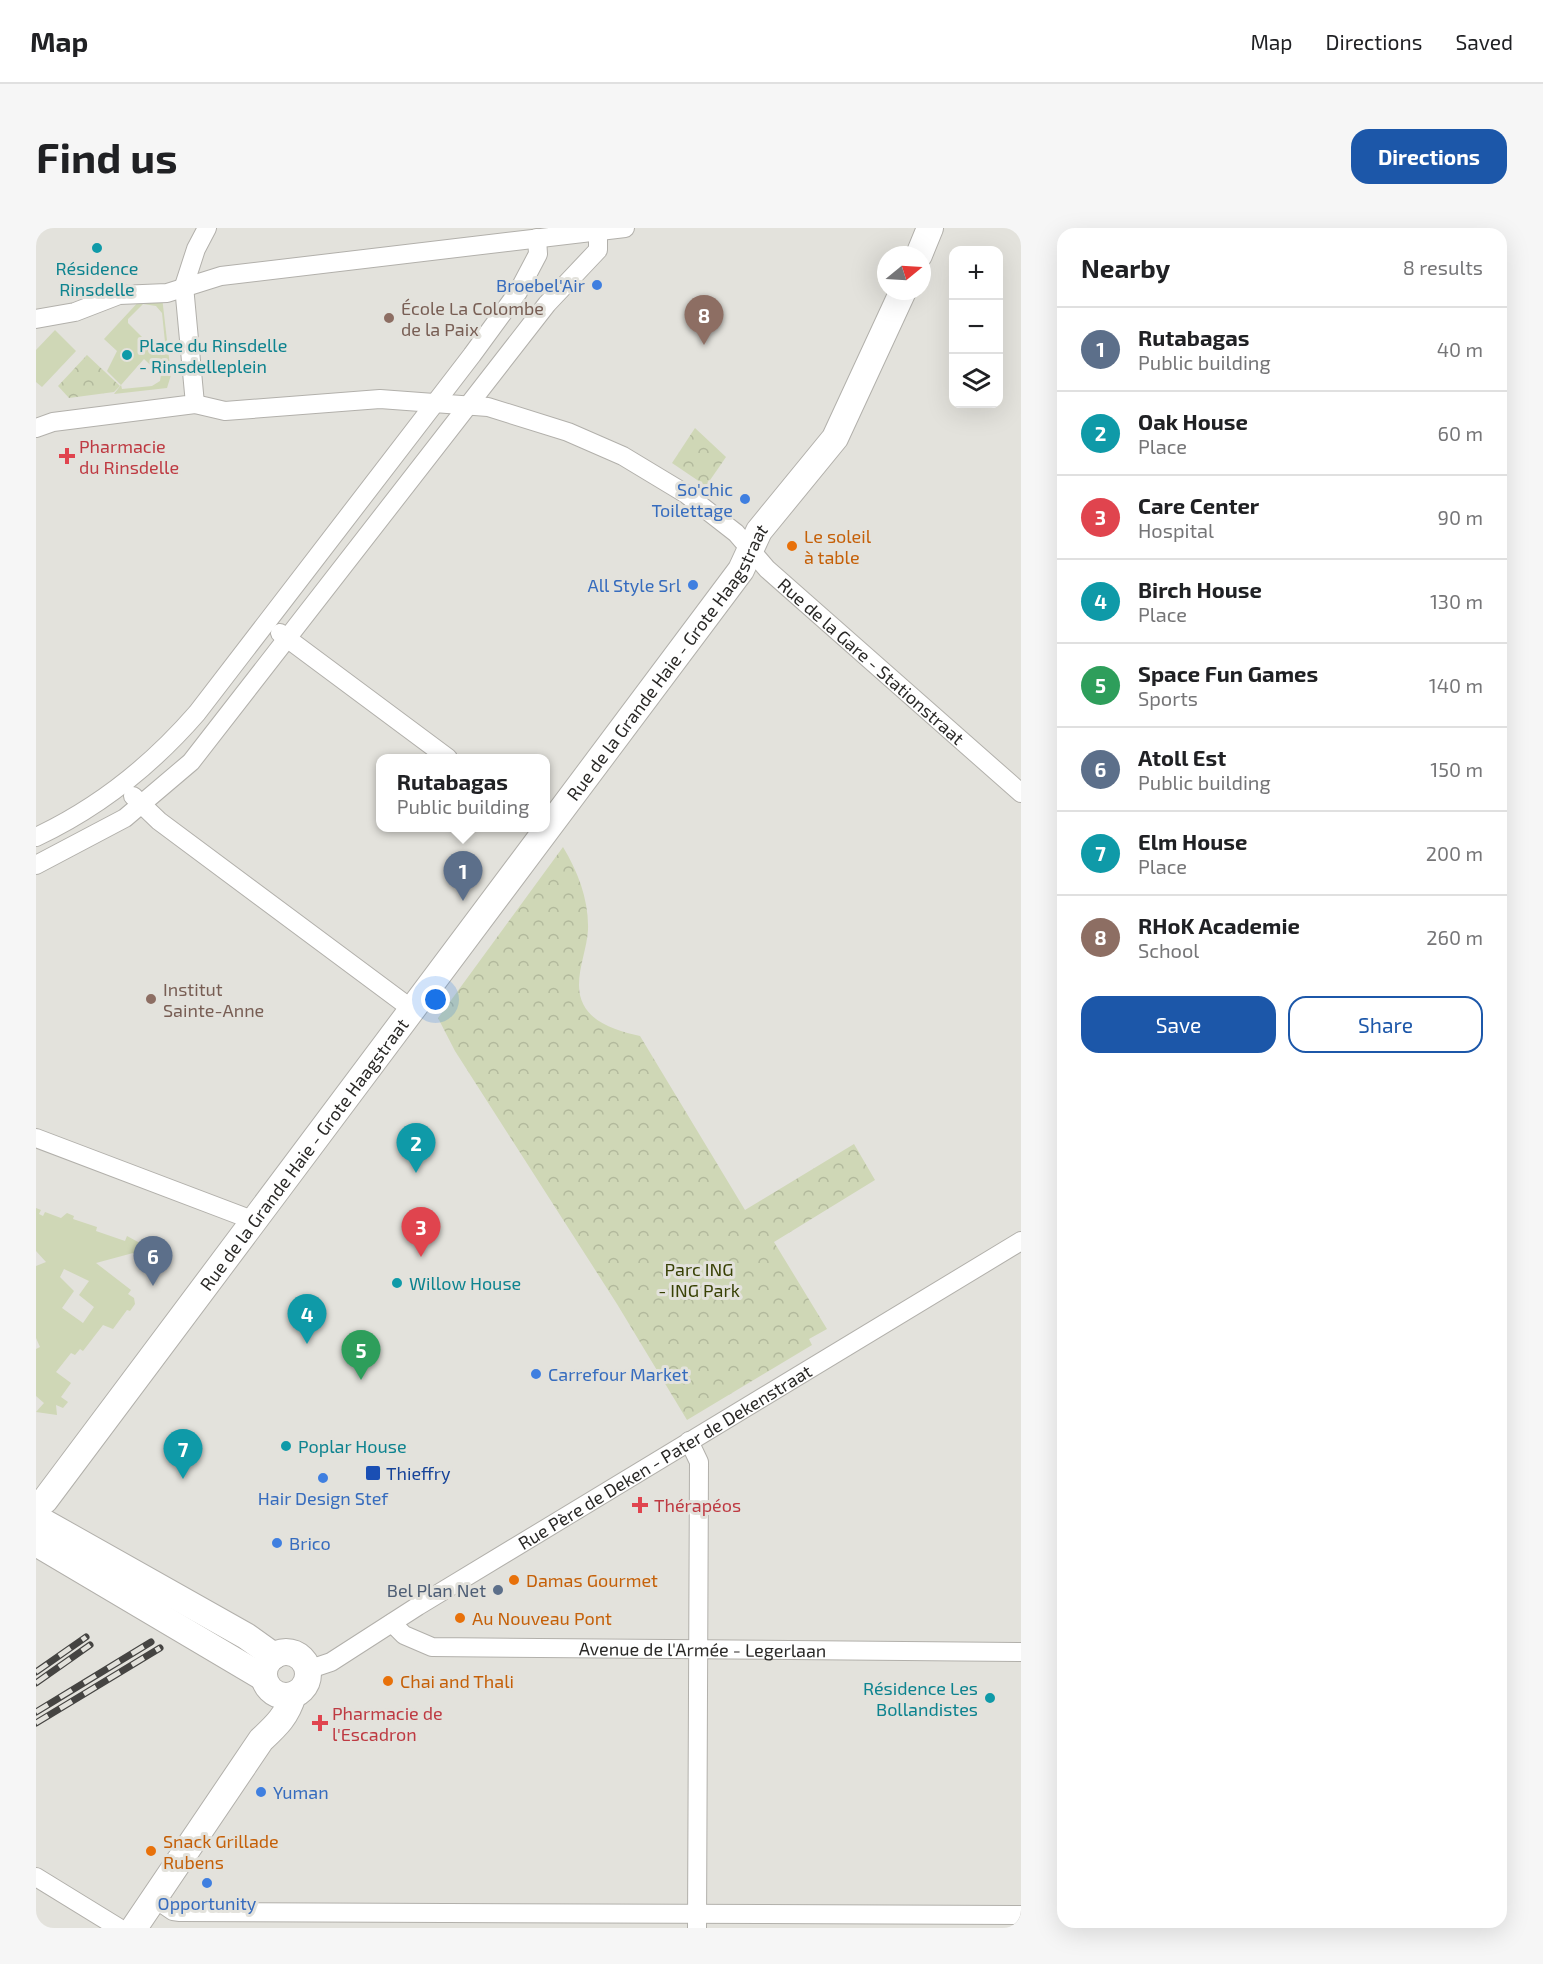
<!DOCTYPE html>
<meta charset="utf-8">
<style>
:root{--surface:#fff;--page:#f6f6f6;--text:#202124;--muted:#757577;--line:#e0e0e0;--accent:#1c57a9}
body{margin:0;font-family:"Exo 2",sans-serif;background:var(--page);color:var(--text)}
.controls{position:absolute;right:18px;top:18px;display:grid;overflow:hidden;border-radius:12px;box-shadow:0 6px 24px #0002}
.controls button{width:54px;height:54px;display:grid;place-items:center;padding:0;border:0;border-bottom:2px solid var(--line);background:var(--surface);color:var(--text);font:30px sans-serif}
.compass{position:absolute;left:841px;top:18px;width:54px;height:54px;border-radius:50%;background:var(--surface);box-shadow:0 6px 24px #0002;rotate:72deg}
.you{position:absolute;left:400px;top:772px;width:21px;height:21px;margin:-15px;border:4px solid #fff;border-radius:50%;background:#1a73e8;box-shadow:0 0 0 9px #1a73e833}
.badge{display:grid;place-items:center;width:39px;height:39px;border-radius:50%;background:var(--accent);color:#fff;font-size:20px;font-weight:700}
.pin{position:absolute;translate:-50% -50px;filter:drop-shadow(0 2px 3px #0008)}
.pin::after{content:'';position:absolute;top:32px;width:21px;height:18px;background:inherit;clip-path:polygon(0 0,100% 0,50% 100%)}
.popup{position:absolute;left:340px;top:526px;width:174px;height:78px;box-sizing:border-box;display:grid;place-content:center;border-radius:12px;background:var(--surface);filter:drop-shadow(0 2px 4px #0005);font-size:20px;white-space:nowrap;color:var(--muted)}
.popup b{font-size:22px;color:var(--text)}
.popup::after{content:'';position:absolute;left:50%;top:100%;margin-left:-12px;border:12px solid transparent;border-top-color:var(--surface)}
.list{margin:0;padding:0;list-style:none}
h2{display:flex;justify-content:space-between;align-items:center;height:78px;margin:0;padding:0 24px;font-size:26px}
h2 small{font-size:20px;font-weight:400;color:var(--muted)}
.list li{display:grid;grid-template-columns:39px 1fr auto;gap:18px;align-items:center;box-sizing:border-box;height:84px;padding:0 24px;border-top:2px solid var(--line)}
.list b{display:block;font-size:22px;white-space:nowrap}
.list p{margin:0;font-size:20px;white-space:nowrap;color:var(--muted)}
.list em{font-size:20px;font-style:normal;color:var(--muted)}
.actions{display:flex;gap:12px;padding:18px 24px}
.actions a{flex:1;padding:14px 0;border:2px solid var(--accent);border-radius:18px;text-align:center;font-size:21px;color:var(--accent)}
.actions .main{background:var(--accent);color:#fff}
.icon{flex:none;width:33px;height:33px;fill:none;stroke:currentColor;stroke-width:2;stroke-linecap:round;stroke-linejoin:round}
.map{position:relative;flex:none;width:985px;height:1700px;overflow:hidden;border-radius:18px}
header{display:flex;align-items:center;gap:36px;box-sizing:border-box;height:84px;padding:0 30px;background:var(--surface);border-bottom:2px solid var(--line)}
header strong{font-size:28px}
nav{display:flex;gap:33px;margin-inline-start:auto;font-size:21px}
.intro{display:flex;align-items:center;justify-content:space-between;box-sizing:border-box;height:144px;padding:0 36px}
h1{margin:0;font-size:42px}
.button{padding:15px 27px;border-radius:18px;background:var(--accent);color:#fff;font-size:21px;font-weight:700}
main{display:flex;gap:36px;padding:0 36px}
aside{flex:1;background:var(--surface);border-radius:18px;box-shadow:0 6px 24px #0002}
.map>svg:first-child{display:block}
.green{fill:#cfd7b6;fill-rule:evenodd}
.park{fill:url(#park-crowns)}
.lines{fill:none;stroke-linecap:round;stroke-linejoin:round}
.street-casing{stroke:#b2b0ab;stroke-width:20}
.secondary-casing{stroke:#b2b0ab;stroke-width:28}
.street{stroke:#fff;stroke-width:18}
.secondary{stroke:#fff;stroke-width:26}
.rail-casing{stroke:#454442;stroke-width:7}
.rail{stroke:#e3e2dc;stroke-width:4.5;stroke-dasharray:14;stroke-linecap:butt}
.culture-dot{fill:#0f9aa8;stroke:#e3e2dc;stroke-width:2}
.shop-dot{fill:#3f7fe0;stroke:#e3e2dc;stroke-width:2}
.education-dot{fill:#8d6e63;stroke:#e3e2dc;stroke-width:2}
.health-dot{fill:#e0444e;stroke:#e3e2dc;stroke-width:2}
.food-dot{fill:#e8710a;stroke:#e3e2dc;stroke-width:2}
.transit-dot{fill:#1a4fb4;stroke:#e3e2dc;stroke-width:2}
.service-dot{fill:#5c6f8a;stroke:#e3e2dc;stroke-width:2}
.labels{text-anchor:middle;dominant-baseline:central;stroke-width:6;stroke-linejoin:round;paint-order:stroke}
.culture-label{font-size:18px;fill:#0d838f;stroke:#e3e2dc;text-anchor:start}
.shop-label{font-size:18px;fill:#366cbe;stroke:#e3e2dc;text-anchor:end}
.education-label{font-size:18px;fill:#785e54;stroke:#e3e2dc;text-anchor:start}
.health-label{font-size:18px;fill:#be3a42;stroke:#e3e2dc;text-anchor:start}
.food-label{font-size:18px;fill:#c56008;stroke:#e3e2dc;text-anchor:start}
.street-label{font-size:18px;fill:#2a2927;stroke:#e3e2dc}
.park-label{font-size:18px;fill:#384105;stroke:#e3e2dc}
.transit-label{font-size:18px;fill:#164399;stroke:#e3e2dc;text-anchor:start}
.service-label{font-size:18px;fill:#4e5e75;stroke:#e3e2dc;text-anchor:end}
</style>
<header>
<strong>Map</strong>
<nav><a>Map</a><a>Directions</a><a>Saved</a></nav>
</header>
<div class="intro"><h1>Find us</h1><a class="button">Directions</a></div>
<main>
<div class="map">
<svg width="985" height="1700" viewBox="0 0 985 1700">
<defs>
<pattern id="park-crowns" width="20" height="18" patternUnits="userSpaceOnUse" patternTransform="scale(1.5)"><rect width="20" height="18" fill="#cfd7b6"/><path d="M2 6a3 3 0 1 1 6 0M12 15a3 3 0 1 1 6 0" fill="none" stroke="#b2b99c"/></pattern>
</defs>
<rect width="100%" height="100%" fill="#e3e2dc"/>
<!-- green -->
<g class="green">
<path d="M 126,69 L 135,147 L 131,160 L 78,166 L 85,157 L 71,143 L 81,123 L 68,111 L 106,70 ZM 107,76 L 120,78 L 126,85 L 129,114 L 123,120 L 118,121 L 92,95 L 92,91 ZM 108,131 L 125,147 L 124,153 L 116,158 L 86,161 L 85,157 Z"/>
<path d="M 19,102 L 40,123 L 6,159 L 0,154 L 0,122 Z"/>
<path d="M 0,980 L 5,982 L 3,986 L 7,988 L 9,984 L 25,990 L 31,985 L 38,988 L 37,991 L 61,999 L 60,1003 L 89,1013 L 91,1008 L 104,1015 L 107,1010 L 119,1014 L 116,1021 L 121,1023 L 115,1039 L 97,1025 L 60,1035 L 95,1062 L 92,1066 L 98,1070 L 99,1076 L 94,1083 L 91,1082 L 77,1101 L 67,1097 L 47,1123 L 44,1121 L 39,1127 L 35,1125 L 20,1144 L 35,1155 L 25,1169 L 32,1174 L 27,1180 L 20,1177 L 21,1187 L 0,1184 L 8,1175 L 0,1168 L 0,1121 L 4,1119 L 0,1110 L 0,1038 L 10,1034 L 0,1023 ZM 28,1041 L 53,1053 L 43,1067 L 58,1079 L 47,1095 L 26,1080 L 38,1063 L 24,1049 Z"/>
</g>
<!-- park -->
<g class="park">
<path d="M 51,127 L 84,158 L 78,164 L 33,170 L 22,158 Z"/>
<path d="M 659,200 L 690,229 L 670,258 L 636,235 Z"/>
<path d="M 527,619 C 542,644 553,672 552,702 C 551,720 543,738 543,757 C 543,792 577,802 604,808 L 709,982 L 818,916 L 839,952 L 738,1014 L 791,1101 L 773,1111 L 776,1117 L 651,1192 L 581,1076 L 419,823 L 402,790 Z"/>
</g>
<g class="lines">
<!-- street casing -->
<g class="street-casing">
<g id="street">
<path d="M 0,91 L 39,84 L 83,67 L 131,65 L 185,48 L 589,0"/>
<path id="s1" d="M 159,176 L 189,183 L 344,171 L 452,179 L 532,204 L 587,228 L 650,266 L 700,305 L 731,341 L 985,565"/>
<path d="M 0,200 L 17,194 L 159,176 L 148,58 L 160,21 L 171,0"/>
<path d="M 244,405 L 412,530"/>
<path d="M 97,568 L 123,593 L 377,782"/>
<path d="M 0,609 C 64,579 115,538 161,485 L 436,127 L 482,64 L 502,26 L 501,10"/>
<path d="M 0,637 L 89,590 L 155,534 L 511,76 L 562,22 L 562,3"/>
<path d="M 0,910 L 219,993"/>
<path d="M 653,1213 L 663,1234 L 661,1700"/>
<path id="s2" d="M 356,1395 L 368,1407 L 396,1419 L 985,1424"/>
<path id="s3" d="M 271,1442 L 295,1434 L 382,1378 L 985,1013"/>
<path d="M 0,1649 L 83,1700"/>
<path d="M 118,1670 L 137,1683 L 144,1684 L 985,1687"/>
</g>
</g>
<!-- secondary casing -->
<g class="secondary-casing">
<g id="secondary">
<path d="M 883,27 L 894,0"/>
<path id="s4" d="M 1,1278 L 9,1272 L 705,342 L 723,303 L 799,210 L 867,63"/>
<path d="M 4,1292 L 210,1408 L 238,1428"/>
<path d="M 0,1315 L 228,1450"/>
<circle cx="250" cy="1446" r="22"/>
<path d="M 98,1700 L 225,1512 C 240,1498 251,1488 257,1467"/>
</g>
</g>
<!-- street -->
<use href="#street" class="street"/>
<!-- secondary -->
<use href="#secondary" class="secondary"/>
<!-- rail casing -->
<g class="rail-casing">
<g id="rail">
<path d="M 0,1444 L 50,1409"/>
<path d="M 0,1455 L 54,1417"/>
<path d="M 0,1484 L 115,1414"/>
<path d="M 0,1495 L 124,1420"/>
</g>
</g>
<!-- rail -->
<use href="#rail" class="rail"/>
</g>
<!-- markers -->
<g class="culture-dot">
<circle cx="61" cy="20" r="6"/>
<circle cx="91" cy="127" r="6"/>
<circle cx="361" cy="1055" r="6"/>
<circle cx="250" cy="1218" r="6"/>
<circle cx="954" cy="1470" r="6"/>
</g>
<g class="shop-dot">
<circle cx="561" cy="57" r="6"/>
<circle cx="709" cy="271" r="6"/>
<circle cx="657" cy="357" r="6"/>
<circle cx="500" cy="1146" r="6"/>
<circle cx="287" cy="1250" r="6"/>
<circle cx="241" cy="1315" r="6"/>
<circle cx="225" cy="1564" r="6"/>
<circle cx="171" cy="1655" r="6"/>
</g>
<g class="education-dot">
<circle cx="353" cy="90" r="6"/>
<circle cx="115" cy="771" r="6"/>
</g>
<g class="health-dot">
<path d="M28 219h6v6h6v6h-6v6h-6v-6h-6v-6h6z"/>
<path d="M601 1268h6v6h6v6h-6v6h-6v-6h-6v-6h6z"/>
<path d="M281 1486h6v6h6v6h-6v6h-6v-6h-6v-6h6z"/>
</g>
<g class="food-dot">
<circle cx="756" cy="318" r="6"/>
<circle cx="478" cy="1352" r="6"/>
<circle cx="424" cy="1390" r="6"/>
<circle cx="352" cy="1453" r="6"/>
<circle cx="115" cy="1623" r="6"/>
</g>
<rect class="transit-dot" x="329" y="1237" width="16" height="16" rx="3"/>
<circle class="service-dot" cx="462" cy="1362" r="6"/>
<g class="labels">
<!-- culture labels -->
<g class="culture-label">
<text x="61" y="40" text-anchor="middle">Résidence<tspan x="61" dy="21">Rinsdelle</tspan></text>
<text x="103" y="117">Place du Rinsdelle<tspan x="103" dy="21">- Rinsdelleplein</tspan></text>
<text x="373" y="1055">Willow House</text>
<text x="262" y="1218">Poplar House</text>
<text x="942" y="1460" text-anchor="end">Résidence Les<tspan x="942" dy="21">Bollandistes</tspan></text>
</g>
<!-- shop labels -->
<g class="shop-label">
<text x="549" y="57">Broebel'Air</text>
<text x="697" y="261">So'chic<tspan x="697" dy="21">Toilettage</tspan></text>
<text x="645" y="357">All Style Srl</text>
<text x="512" y="1146" text-anchor="start">Carrefour Market</text>
<text x="287" y="1270" text-anchor="middle">Hair Design Stef</text>
<text x="253" y="1315" text-anchor="start">Brico</text>
<text x="237" y="1564" text-anchor="start">Yuman</text>
<text x="171" y="1675" text-anchor="middle">Opportunity</text>
</g>
<!-- education labels -->
<g class="education-label">
<text x="365" y="80">École La Colombe<tspan x="365" dy="21">de la Paix</tspan></text>
<text x="127" y="761">Institut<tspan x="127" dy="21">Sainte-Anne</tspan></text>
</g>
<!-- health labels -->
<g class="health-label">
<text x="43" y="218">Pharmacie<tspan x="43" dy="21">du Rinsdelle</tspan></text>
<text x="618" y="1277">Thérapéos</text>
<text x="296" y="1485">Pharmacie de<tspan x="296" dy="21">l'Escadron</tspan></text>
</g>
<!-- food labels -->
<g class="food-label">
<text x="768" y="308">Le soleil<tspan x="768" dy="21">à table</tspan></text>
<text x="490" y="1352">Damas Gourmet</text>
<text x="436" y="1390">Au Nouveau Pont</text>
<text x="364" y="1453">Chai and Thali</text>
<text x="127" y="1613">Snack Grillade<tspan x="127" dy="21">Rubens</tspan></text>
</g>
<!-- street labels -->
<g class="street-label">
<text stroke="none"><textPath href="#s1" startOffset="762">Rue de la Gare - Stationstraat</textPath></text>
<text stroke="none"><textPath href="#s4" startOffset="1054">Rue de la Grande Haie - Grote Haagstraat</textPath></text>
<text stroke="none"><textPath href="#s4" startOffset="442">Rue de la Grande Haie - Grote Haagstraat</textPath></text>
<text stroke="none"><textPath href="#s3" startOffset="417">Rue Père de Deken - Pater de Dekenstraat</textPath></text>
<text stroke="none"><textPath href="#s2" startOffset="318">Avenue de l'Armée - Legerlaan</textPath></text>
</g>
<!-- park labels -->
<g class="park-label">
<text x="663" y="1041">Parc ING<tspan x="663" dy="21">- ING Park</tspan></text>
</g>
<!-- transit labels -->
<g class="transit-label">
<text x="350" y="1245">Thieffry</text>
</g>
<!-- service labels -->
<g class="service-label">
<text x="450" y="1362">Bel Plan Net</text>
</g>
</g>
</svg>
<div class="controls">
<button>+</button>
<button>−</button>
<button><svg class="icon" aria-label="layers" viewBox="0 0 24 24"><path d="M12 4l9 5-9 5-9-5zM3 14l9 5 9-5"/></svg></button>
</div>
<svg class="compass" viewBox="-18 -18 36 36"><path d="M0-13l5 13h-10z" fill="#e53935"/><path d="M0 13l5-13h-10z" fill="#757577"/></svg>
<div class="you"></div>
<div class="pin badge" style="left:427px;top:673px;background:#5c6f8a">1</div>
<div class="popup"><b>Rutabagas</b>Public building</div>
<div class="pin badge" style="left:380px;top:945px;background:#0f9aa8">2</div>
<div class="pin badge" style="left:385px;top:1029px;background:#e0444e">3</div>
<div class="pin badge" style="left:271px;top:1116px;background:#0f9aa8">4</div>
<div class="pin badge" style="left:325px;top:1152px;background:#2e9e5b">5</div>
<div class="pin badge" style="left:117px;top:1058px;background:#5c6f8a">6</div>
<div class="pin badge" style="left:147px;top:1251px;background:#0f9aa8">7</div>
<div class="pin badge" style="left:668px;top:117px;background:#8d6e63">8</div>
</div>
<aside>
<h2>Nearby<small>8 results</small></h2>
<ul class="list">
<li><span class="badge" style="background:#5c6f8a">1</span><div><b>Rutabagas</b><p>Public building</p></div><em>40 m</em></li>
<li><span class="badge" style="background:#0f9aa8">2</span><div><b>Oak House</b><p>Place</p></div><em>60 m</em></li>
<li><span class="badge" style="background:#e0444e">3</span><div><b>Care Center</b><p>Hospital</p></div><em>90 m</em></li>
<li><span class="badge" style="background:#0f9aa8">4</span><div><b>Birch House</b><p>Place</p></div><em>130 m</em></li>
<li><span class="badge" style="background:#2e9e5b">5</span><div><b>Space Fun Games</b><p>Sports</p></div><em>140 m</em></li>
<li><span class="badge" style="background:#5c6f8a">6</span><div><b>Atoll Est</b><p>Public building</p></div><em>150 m</em></li>
<li><span class="badge" style="background:#0f9aa8">7</span><div><b>Elm House</b><p>Place</p></div><em>200 m</em></li>
<li><span class="badge" style="background:#8d6e63">8</span><div><b>RHoK Academie</b><p>School</p></div><em>260 m</em></li>
</ul>
<div class="actions"><a class="main">Save</a><a>Share</a></div>
</aside>
</main>
